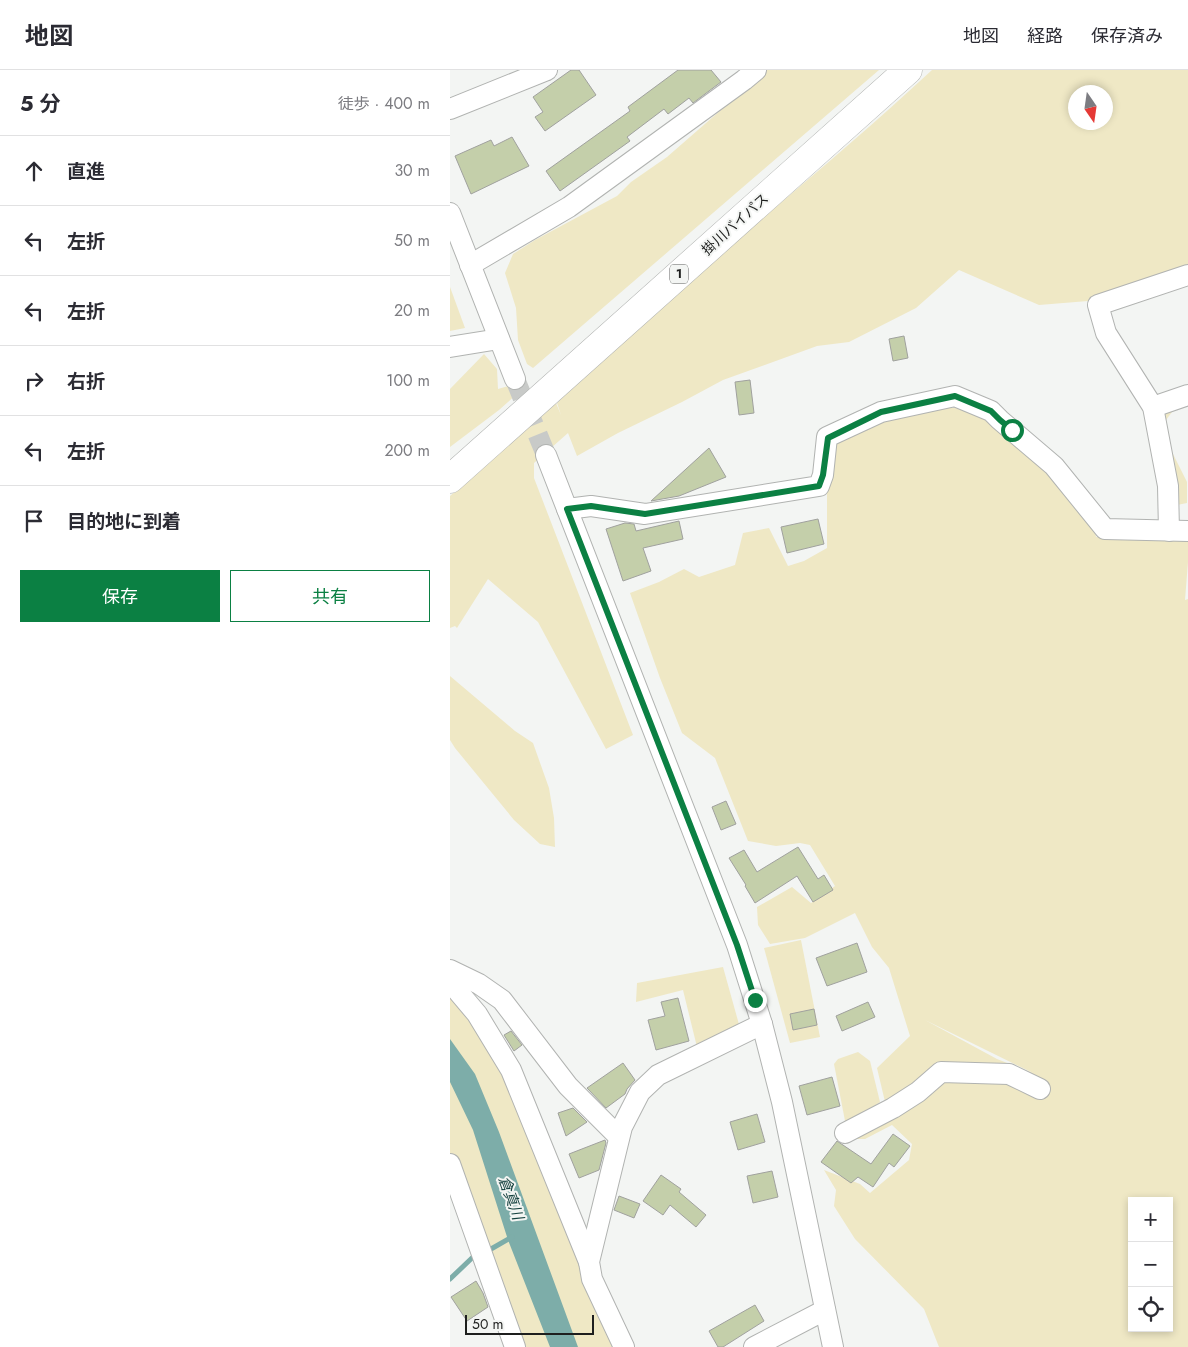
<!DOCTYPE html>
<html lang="ja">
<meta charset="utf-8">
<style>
:root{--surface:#fff;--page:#f7f7f7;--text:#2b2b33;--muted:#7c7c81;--line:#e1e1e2;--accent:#0b8043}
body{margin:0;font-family:Jost,"Noto Sans JP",sans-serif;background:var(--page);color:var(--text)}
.controls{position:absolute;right:15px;bottom:15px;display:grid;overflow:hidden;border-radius:0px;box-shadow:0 2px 8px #0003}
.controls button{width:45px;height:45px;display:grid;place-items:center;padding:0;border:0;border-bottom:1px solid var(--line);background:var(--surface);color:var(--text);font:25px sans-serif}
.compass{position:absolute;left:618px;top:15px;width:45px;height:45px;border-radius:50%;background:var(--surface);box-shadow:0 2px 8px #0003;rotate:167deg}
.scale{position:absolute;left:15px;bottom:12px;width:129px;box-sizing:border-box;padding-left:5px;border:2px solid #1e1f1e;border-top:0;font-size:14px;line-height:18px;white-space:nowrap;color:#1e1f1e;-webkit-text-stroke:4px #f3f5f3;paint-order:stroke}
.stop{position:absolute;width:15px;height:15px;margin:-11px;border:4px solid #0b8043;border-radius:50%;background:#fff}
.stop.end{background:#0b8043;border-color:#fff;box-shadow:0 1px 5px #0008}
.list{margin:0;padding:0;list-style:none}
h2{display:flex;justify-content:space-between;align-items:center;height:65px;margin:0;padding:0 20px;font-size:21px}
h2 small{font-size:16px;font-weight:400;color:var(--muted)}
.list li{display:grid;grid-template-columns:32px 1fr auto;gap:15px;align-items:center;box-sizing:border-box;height:70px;padding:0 20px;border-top:1px solid var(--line)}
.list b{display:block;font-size:19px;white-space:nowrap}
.list em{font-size:16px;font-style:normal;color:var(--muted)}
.actions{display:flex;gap:10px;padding:15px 20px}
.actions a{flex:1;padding:11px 0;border:1px solid var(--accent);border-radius:0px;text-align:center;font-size:18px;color:var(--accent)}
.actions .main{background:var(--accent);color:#fff}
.icon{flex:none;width:28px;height:28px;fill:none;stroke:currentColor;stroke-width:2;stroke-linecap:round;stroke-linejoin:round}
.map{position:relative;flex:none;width:738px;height:1277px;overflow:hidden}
header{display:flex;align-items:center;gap:30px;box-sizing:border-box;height:70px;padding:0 25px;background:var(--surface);border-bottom:1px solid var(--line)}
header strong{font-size:24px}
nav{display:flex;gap:28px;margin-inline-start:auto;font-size:18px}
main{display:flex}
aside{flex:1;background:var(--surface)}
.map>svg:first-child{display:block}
.green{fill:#efe8c5;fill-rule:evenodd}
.water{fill:#7dada9}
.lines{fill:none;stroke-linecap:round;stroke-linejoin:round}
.stream{stroke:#7dada9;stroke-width:5}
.building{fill:#c4cfaa;stroke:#a0a19e}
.minor-tunnel{stroke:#c8cac8;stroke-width:20;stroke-dasharray:20 10;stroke-linecap:butt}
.minor-casing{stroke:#b1b3b1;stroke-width:22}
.highway-casing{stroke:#b1b3b1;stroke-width:29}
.minor{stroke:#fff;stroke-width:20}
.highway{stroke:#fff;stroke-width:28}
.route{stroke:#0b8043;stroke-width:6}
.labels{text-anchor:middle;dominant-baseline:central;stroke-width:4;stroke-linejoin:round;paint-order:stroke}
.shield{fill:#f3f5f3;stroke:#5e5f5e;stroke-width:1}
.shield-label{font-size:12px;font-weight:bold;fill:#1e1f1e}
.street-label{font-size:14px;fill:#1e1f1e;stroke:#f3f5f3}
.water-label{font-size:15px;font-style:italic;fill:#14413e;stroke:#f3f5f3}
</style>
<header>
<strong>地図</strong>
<nav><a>地図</a><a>経路</a><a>保存済み</a></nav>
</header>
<main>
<aside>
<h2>5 分<small>徒歩 · 400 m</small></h2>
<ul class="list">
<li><svg class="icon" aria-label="ahead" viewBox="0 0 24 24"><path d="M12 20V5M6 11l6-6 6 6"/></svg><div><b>直進</b></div><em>30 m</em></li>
<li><svg class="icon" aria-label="left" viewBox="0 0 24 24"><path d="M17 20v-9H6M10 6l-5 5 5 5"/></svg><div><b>左折</b></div><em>50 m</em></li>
<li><svg class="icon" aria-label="left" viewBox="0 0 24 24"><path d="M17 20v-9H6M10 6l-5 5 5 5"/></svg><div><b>左折</b></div><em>20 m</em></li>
<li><svg class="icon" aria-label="right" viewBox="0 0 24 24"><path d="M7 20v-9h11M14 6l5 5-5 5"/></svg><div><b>右折</b></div><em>100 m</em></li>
<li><svg class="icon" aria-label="left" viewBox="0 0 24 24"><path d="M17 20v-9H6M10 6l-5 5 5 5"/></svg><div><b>左折</b></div><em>200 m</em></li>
<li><svg class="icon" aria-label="arrive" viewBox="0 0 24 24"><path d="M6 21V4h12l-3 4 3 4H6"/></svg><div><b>目的地に到着</b></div></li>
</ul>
<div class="actions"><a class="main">保存</a><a>共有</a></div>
</aside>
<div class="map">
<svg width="738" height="1277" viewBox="0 0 738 1277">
<rect width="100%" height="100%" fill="#f3f5f3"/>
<!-- green -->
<g class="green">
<path d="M 317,0 L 429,0 L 83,298 L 77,294 L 68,270 L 66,238 L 55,203 L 63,184 L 85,170 L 167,126 L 181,112 L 217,87 Z"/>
<path d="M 482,0 L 738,0 L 738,202 L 698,219 L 638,231 L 589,235 L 509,200 L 466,238 L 399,272 L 367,276 L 273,310 L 232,332 L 168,363 L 127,386 L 118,363 L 84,393 L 84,408 L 183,665 L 156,679 L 88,552 L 38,509 L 7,558 L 5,556 L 0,558 L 0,426 L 106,333 L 111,345 L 107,333 C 142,299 178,264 215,232 C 304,154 396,80 482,0 ZM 626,22 L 656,22 L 656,52 L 626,52 Z"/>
<path d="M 0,217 L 15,258 L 0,261 Z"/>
<path d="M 34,284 L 47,299 L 48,319 L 65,314 L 68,323 L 49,340 L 0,377 L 0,319 Z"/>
<path d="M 467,335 L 541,341 L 642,444 L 646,467 L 738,461 L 738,492 L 735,530 L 738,529 L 738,1277 L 489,1277 L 474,1239 L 405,1169 L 384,1136 L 386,1120 L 374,1100 L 410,1114 L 420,1123 L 459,1090 L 462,1074 L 442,1055 L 415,1069 L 406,1069 L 395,1063 L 436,1036 L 427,998 L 460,966 L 439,898 L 422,877 L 405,843 L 355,868 L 320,874 L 308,855 L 307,837 L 342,817 L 361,833 L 385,816 L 360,775 L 350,773 L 326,776 L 298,771 L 265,688 L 232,663 L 210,608 L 180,523 L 209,512 L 234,499 L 249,507 L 285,495 L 293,463 L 319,458 L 338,496 L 354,491 L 377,478 L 377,417 L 390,361 ZM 475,950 L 583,1003 L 547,989 ZM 682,1131 L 719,1131 L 719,1258 L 682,1258 Z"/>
<path d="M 736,335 L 722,342 L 716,350 L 722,382 L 737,412 L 737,433 L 722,436 L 706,340 Z"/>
<path d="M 0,606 L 65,661 L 83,673 L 99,718 L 104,748 L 105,777 L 90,774 L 64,750 L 5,678 L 0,670 Z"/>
<path d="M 351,870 L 370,967 L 340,973 L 314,878 Z"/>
<path d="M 273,897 L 290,958 L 247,977 L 233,920 L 186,932 L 187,913 Z"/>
<path d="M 0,915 L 71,1026 L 169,1277 L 65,1277 L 0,1094 Z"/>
<path d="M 408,982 L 420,991 L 430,1032 L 396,1056 L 384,994 L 388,989 Z"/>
</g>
<!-- water -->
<path class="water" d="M 0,969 L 25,1004 L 49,1062 L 128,1277 L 100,1277 L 58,1170 L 23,1060 L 0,1012 Z"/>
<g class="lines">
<!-- stream -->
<g class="stream">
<path d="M 41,1179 L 62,1167"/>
<path d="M 0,1209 L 23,1187"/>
</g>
</g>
<!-- building -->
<g class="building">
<path d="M 121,0 L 129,0 L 146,25 L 95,61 L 85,47 L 93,42 L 83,27 Z"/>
<path d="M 228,0 L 261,0 L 271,12 L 243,33 L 239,28 L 218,44 L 214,39 L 177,67 L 180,71 L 110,121 L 96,101 L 180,41 L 178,37 Z"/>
<path d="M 62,67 L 79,96 L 21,124 L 5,86 L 41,70 L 44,76 Z"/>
<path d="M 454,266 L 458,288 L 443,291 L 439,269 Z"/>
<path d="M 300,310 L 304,343 L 289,345 L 285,312 Z"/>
<path d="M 259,378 L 276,407 L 229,426 L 201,431 Z"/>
<path d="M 368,449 L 374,474 L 337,483 L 331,457 Z"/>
<path d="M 229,451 L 233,469 L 193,478 L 201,501 L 173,511 L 156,459 L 175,453 L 184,454 L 186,461 Z"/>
<path d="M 276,731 L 286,754 L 271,760 L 262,737 Z"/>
<path d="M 348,777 L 368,809 L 374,805 L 383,820 L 363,832 L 347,806 L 305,833 L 295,816 L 296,815 L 279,788 L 294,780 L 307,802 Z"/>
<path d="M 407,873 L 417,902 L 377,916 L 366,888 Z"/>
<path d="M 228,928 L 239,971 L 206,980 L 198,950 L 215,946 L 211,932 Z"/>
<path d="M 418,932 L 425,947 L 392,961 L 386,946 Z"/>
<path d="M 364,939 L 367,955 L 343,960 L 340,944 Z"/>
<path d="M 61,961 L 72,975 L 64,981 L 54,965 Z"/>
<path d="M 173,993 L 185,1010 L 177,1019 L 175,1024 L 156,1038 L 137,1018 Z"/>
<path d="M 382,1007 L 390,1036 L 357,1045 L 349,1016 Z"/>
<path d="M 123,1038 L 137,1052 L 116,1066 L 108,1043 Z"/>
<path d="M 307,1044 L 315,1072 L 288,1080 L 280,1052 Z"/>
<path d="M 443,1064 L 460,1076 L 444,1097 L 439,1093 L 423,1117 L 408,1107 L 401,1113 L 371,1092 L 387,1071 L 421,1094 Z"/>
<path d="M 155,1070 L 156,1073 L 149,1100 L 129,1108 L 119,1084 Z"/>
<path d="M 322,1101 L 328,1127 L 303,1133 L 297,1106 Z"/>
<path d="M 211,1105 L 231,1119 L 229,1122 L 256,1145 L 246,1157 L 220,1135 L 213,1145 L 193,1131 Z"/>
<path d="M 169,1126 L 190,1134 L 184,1148 L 164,1140 Z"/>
<path d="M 26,1211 L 33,1223 L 38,1237 L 17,1251 L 1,1227 Z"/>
<path d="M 305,1235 L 314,1251 L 273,1277 L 268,1277 L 259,1261 Z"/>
</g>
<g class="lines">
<!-- minor-tunnel -->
<path class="minor-tunnel" d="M 65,309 L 96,385"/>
<!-- minor casing -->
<g class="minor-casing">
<g id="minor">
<path d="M 0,39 L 97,0"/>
<path d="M 0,143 L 65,309"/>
<path d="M 20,195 L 119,137 L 294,10 L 306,0"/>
<path d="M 0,277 L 49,269"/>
<path d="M 703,337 L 738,325"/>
<path d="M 96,385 L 287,875 L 312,954 L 332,1032 L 383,1277"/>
<path d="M 117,439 L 141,436 L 195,444 L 369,416 L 373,405 L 377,367 L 431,342 L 505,326 L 541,341 L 550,350 L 604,396 L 655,459 L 738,461"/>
<path d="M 719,461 L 718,416 L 703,337 L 656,263 L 648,235 L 738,205"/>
<path d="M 0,900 L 29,914 L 52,930 L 118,1016 L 169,1067"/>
<path d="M 0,912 L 27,944 L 61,1000 L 139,1192"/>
<path d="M 395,1063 L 443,1038 L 468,1022 L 491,1002 L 559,1004 L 590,1019"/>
<path d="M 0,1094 L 65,1277"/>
<path d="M 174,1277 L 142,1209 L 139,1192 L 172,1057 L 190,1022 L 208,1005 L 312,954"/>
<path d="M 304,1277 L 375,1240"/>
</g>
</g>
<!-- highway casing -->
<g class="highway-casing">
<path id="highway" d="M 0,409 L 458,0"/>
</g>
<!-- minor -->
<use href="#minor" class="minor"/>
<!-- highway -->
<use href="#highway" class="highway"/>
</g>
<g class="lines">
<!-- route -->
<path class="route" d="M 305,930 L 287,875 L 117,439 L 141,436 L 195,444 L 369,416 L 373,405 L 378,368 L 431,342 L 505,326 L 541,341 L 550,350 L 562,360"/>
</g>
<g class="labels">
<!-- shield labels -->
<rect class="shield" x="220" y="194.5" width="18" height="19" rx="4"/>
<g class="shield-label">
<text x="229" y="204">1</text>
</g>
<!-- street labels -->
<g class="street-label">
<text transform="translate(285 154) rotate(-42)">掛川バイパス</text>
</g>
<!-- water labels -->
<g class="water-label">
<text transform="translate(61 1128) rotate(70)">倉真川</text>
</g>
</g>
</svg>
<div class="controls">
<button>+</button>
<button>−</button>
<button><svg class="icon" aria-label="locate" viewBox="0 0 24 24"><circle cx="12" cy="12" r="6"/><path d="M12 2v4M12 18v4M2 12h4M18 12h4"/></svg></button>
</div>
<svg class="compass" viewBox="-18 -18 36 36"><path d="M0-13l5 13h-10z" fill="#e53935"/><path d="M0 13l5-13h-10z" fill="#7c7c81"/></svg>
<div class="scale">50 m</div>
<div class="stop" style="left:562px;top:360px"></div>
<div class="stop end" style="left:305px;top:930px"></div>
</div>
</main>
